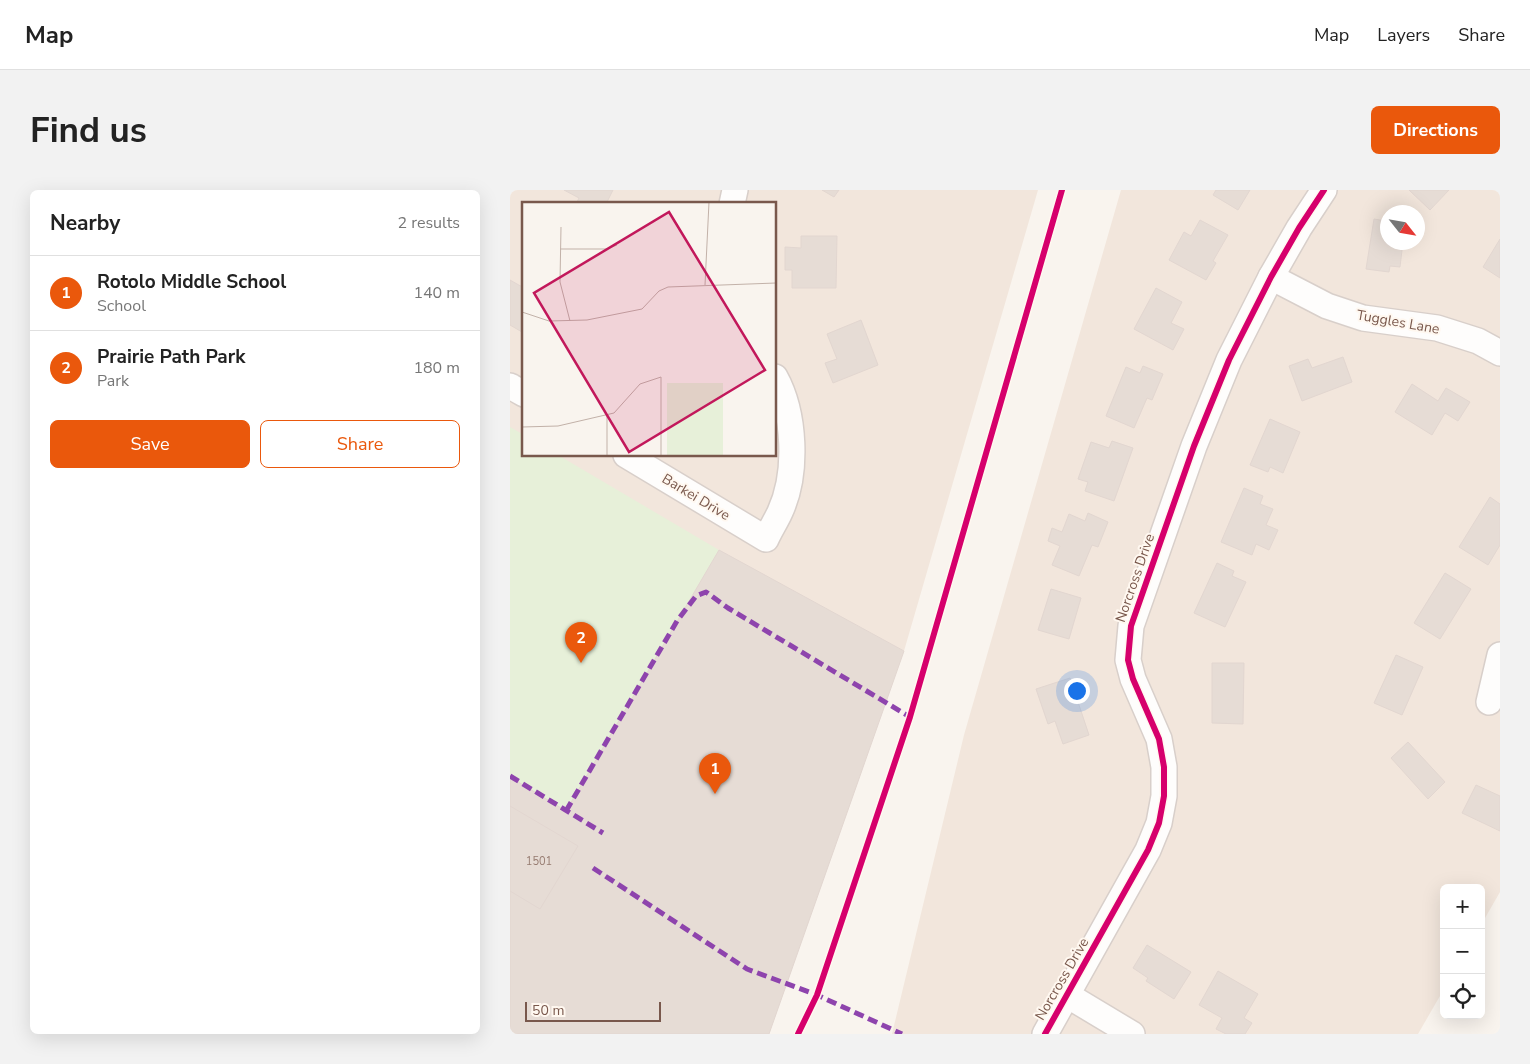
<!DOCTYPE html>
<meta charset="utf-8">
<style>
:root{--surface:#fff;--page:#f2f2f2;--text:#222;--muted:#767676;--line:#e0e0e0;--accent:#ea580c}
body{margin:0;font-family:"Nunito Sans",sans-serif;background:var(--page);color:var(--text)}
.controls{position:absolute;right:15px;bottom:15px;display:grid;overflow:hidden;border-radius:8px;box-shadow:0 5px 20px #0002}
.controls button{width:45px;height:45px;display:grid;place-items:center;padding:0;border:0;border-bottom:1px solid var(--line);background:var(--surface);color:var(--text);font:25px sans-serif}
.compass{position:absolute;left:870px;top:15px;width:45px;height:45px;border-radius:50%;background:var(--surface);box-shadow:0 5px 20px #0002;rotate:121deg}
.scale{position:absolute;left:15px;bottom:12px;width:136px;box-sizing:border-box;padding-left:5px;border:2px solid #79584c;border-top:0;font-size:14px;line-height:18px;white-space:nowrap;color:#79584c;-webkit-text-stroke:4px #fff8f0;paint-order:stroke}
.you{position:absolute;left:566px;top:500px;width:18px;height:18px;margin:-12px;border:4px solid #fff;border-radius:50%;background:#1a73e8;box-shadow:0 0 0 8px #1a73e833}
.badge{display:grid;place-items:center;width:32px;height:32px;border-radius:50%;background:var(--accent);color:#fff;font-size:16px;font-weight:700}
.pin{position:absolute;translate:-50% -41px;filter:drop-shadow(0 1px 2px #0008)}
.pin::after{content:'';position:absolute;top:26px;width:18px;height:15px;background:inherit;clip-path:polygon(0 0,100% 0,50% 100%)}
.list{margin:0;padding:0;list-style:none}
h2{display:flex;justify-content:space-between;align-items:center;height:65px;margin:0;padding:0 20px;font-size:21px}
h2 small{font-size:16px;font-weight:400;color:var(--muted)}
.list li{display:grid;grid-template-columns:32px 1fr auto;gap:15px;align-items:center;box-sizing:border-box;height:75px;padding:0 20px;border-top:1px solid var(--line)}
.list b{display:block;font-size:19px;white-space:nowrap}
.list p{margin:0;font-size:16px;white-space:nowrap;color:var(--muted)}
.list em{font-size:16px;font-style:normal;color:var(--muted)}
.actions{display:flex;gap:10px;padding:15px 20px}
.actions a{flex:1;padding:11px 0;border:1px solid var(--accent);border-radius:8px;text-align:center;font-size:18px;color:var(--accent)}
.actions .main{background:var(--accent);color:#fff}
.icon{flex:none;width:28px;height:28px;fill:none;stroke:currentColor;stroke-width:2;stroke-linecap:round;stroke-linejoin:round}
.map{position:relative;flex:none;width:990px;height:844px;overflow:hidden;border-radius:8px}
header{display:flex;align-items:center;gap:30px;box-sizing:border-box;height:70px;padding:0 25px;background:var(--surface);border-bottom:1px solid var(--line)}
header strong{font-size:24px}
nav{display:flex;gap:28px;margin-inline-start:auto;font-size:18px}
.intro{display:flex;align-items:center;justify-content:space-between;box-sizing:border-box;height:120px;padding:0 30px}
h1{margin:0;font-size:35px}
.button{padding:12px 22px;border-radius:8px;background:var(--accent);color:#fff;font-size:18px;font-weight:700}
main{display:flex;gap:30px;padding:0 30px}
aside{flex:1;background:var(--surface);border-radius:8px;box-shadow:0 5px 20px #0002}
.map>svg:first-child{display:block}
.residential{fill:#f2e6dc;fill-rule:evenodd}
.green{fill:#e7f0d9}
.building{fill:#e6dcd5;stroke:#e2d6d0}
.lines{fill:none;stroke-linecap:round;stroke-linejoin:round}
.minor-casing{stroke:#d8cfca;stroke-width:28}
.minor{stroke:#fefdfc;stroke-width:25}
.quiet{stroke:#8e44ad;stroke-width:5;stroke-dasharray:10 5;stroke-linecap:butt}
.cycleway-casing{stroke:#fff8f0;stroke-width:9}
.cycleway{stroke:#d6006c;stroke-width:6}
.labels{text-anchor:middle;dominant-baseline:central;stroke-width:4;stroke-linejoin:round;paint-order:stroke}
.number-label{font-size:11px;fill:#967b70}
.street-label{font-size:14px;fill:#79584c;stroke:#fff8f0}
.inset-road{fill:none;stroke:#c2b1a8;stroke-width:1}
.view{fill:#c2185b;fill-opacity:0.15;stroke:#c2185b;stroke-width:2.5}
.inset-edge{fill:none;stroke:#79584c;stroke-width:2.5}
</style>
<header>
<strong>Map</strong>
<nav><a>Map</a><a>Layers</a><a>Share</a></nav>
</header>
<div class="intro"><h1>Find us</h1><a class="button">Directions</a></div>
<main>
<aside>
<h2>Nearby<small>2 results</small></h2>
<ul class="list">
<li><span class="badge">1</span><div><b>Rotolo Middle School</b><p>School</p></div><em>140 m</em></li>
<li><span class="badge">2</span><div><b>Prairie Path Park</b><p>Park</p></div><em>180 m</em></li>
</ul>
<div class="actions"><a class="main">Save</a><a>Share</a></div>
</aside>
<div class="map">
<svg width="990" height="844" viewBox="0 0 990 844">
<rect width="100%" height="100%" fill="#f9f4ee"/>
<!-- residential -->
<g class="residential">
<path d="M 0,0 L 528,0 L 394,461 L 209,361 L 56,621 L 0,587 ZM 14,14 L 265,14 L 265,265 L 14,265 Z"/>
<path d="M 611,0 L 990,0 L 990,702 L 971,735 L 971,698 L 934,698 L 934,799 L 908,844 L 382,844 L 454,545 ZM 878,22 L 908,22 L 908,52 L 878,52 Z"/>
</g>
<!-- green -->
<path class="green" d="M 0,237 L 14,245 L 14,265 L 48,265 L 209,360 L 56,621 L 0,587 Z"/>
<!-- building -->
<g class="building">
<path d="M 54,0 L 103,0 L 96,14 L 66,14 L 69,8 Z"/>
<path d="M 312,0 L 329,0 L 324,7 Z"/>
<path d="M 706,0 L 740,0 L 728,20 L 703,5 Z"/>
<path d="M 899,0 L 939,0 L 920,20 Z"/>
<path d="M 877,27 L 878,52 L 893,52 L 890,77 L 880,76 L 879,82 L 856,79 L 864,29 L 876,31 Z"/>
<path d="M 690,30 L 718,45 L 703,71 L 706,73 L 696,90 L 659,70 L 674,42 L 681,46 Z"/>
<path d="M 291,46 L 327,46 L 326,98 L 282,98 L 282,80 L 275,80 L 275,57 L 291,58 Z"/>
<path d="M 990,49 L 990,88 L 973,77 Z"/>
<path d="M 0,90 L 14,98 L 12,142 L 0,135 Z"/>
<path d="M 646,98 L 672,112 L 661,133 L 674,139 L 663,160 L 624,139 Z"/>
<path d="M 351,130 L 368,175 L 323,193 L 315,173 L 327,169 L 317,144 Z"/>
<path d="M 833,167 L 842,192 L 792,211 L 779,176 L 798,169 L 802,178 Z"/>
<path d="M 633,176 L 653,184 L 642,210 L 637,208 L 624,238 L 596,226 L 616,177 L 630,183 Z"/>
<path d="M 902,194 L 928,211 L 936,198 L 960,212 L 948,231 L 935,223 L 922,245 L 885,222 Z"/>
<path d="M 760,229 L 790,242 L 773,283 L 760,277 L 758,282 L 740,275 Z"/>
<path d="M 602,251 L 623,258 L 604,311 L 575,301 L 578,292 L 568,289 L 581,252 L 599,258 Z"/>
<path d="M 734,298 L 753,306 L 750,314 L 763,319 L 756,335 L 768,340 L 759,360 L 746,354 L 742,365 L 711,352 Z"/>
<path d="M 980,307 L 990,314 L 990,355 L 978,375 L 949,357 Z"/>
<path d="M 578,323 L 598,332 L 588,357 L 582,355 L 569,386 L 542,375 L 550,356 L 538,351 L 542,338 L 552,342 L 559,324 L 575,331 Z"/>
<path d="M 209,360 L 394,461 L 259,844 L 0,844 L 0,587 L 56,621 Z"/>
<path d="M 707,373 L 724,381 L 722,386 L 736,392 L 715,437 L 684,423 Z"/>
<path d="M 935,383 L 961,399 L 930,449 L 904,433 Z"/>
<path d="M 541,399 L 571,408 L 559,449 L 528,440 Z"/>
<path d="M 886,465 L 913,477 L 892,525 L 864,513 Z"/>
<path d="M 702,473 L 734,473 L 733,534 L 702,533 Z"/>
<path d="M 560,488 L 579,545 L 553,554 L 545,531 L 538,534 L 526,499 Z"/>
<path d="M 898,552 L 935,592 L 918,609 L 881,568 Z"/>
<path d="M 966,595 L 990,606 L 990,641 L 952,623 Z"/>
<path d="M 0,616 L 68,656 L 30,719 L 0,701 Z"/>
<path d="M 637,755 L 681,782 L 664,809 L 636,791 L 638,788 L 623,778 Z"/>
<path d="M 708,781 L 748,804 L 734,828 L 742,833 L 735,844 L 716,844 L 706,839 L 712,828 L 689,815 Z"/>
</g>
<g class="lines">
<!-- minor casing -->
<g class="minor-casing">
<g id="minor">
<path d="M 222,14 L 225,0"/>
<path d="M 761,87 L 817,116 L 853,128 L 927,138 L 968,151 L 990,163"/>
<path d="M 0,196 L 14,204"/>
<path d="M 116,265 L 256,349 C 260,340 266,331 270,322 C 288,283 285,223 265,187"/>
<path d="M 979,512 L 990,465"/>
<path d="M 557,805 L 622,844"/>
<path d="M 535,844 L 638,660 L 649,633 L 654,606 L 654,577 L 649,549 L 623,489 L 618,470 L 621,436 L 684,256 L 719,170 L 761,87 L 789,38 L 814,0"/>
</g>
</g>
<!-- minor -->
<use href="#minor" class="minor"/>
<!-- quiet -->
<g class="quiet">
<path d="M 0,586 L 93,643"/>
<path d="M 56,621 L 167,431 L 186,406 L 196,402 L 218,418 L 400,527"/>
<path d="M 83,678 L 237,779 L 307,805 L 392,844"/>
</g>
<!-- cycleway casing -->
<g class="cycleway-casing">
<g id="cycleway">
<path d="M 288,844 L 307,805 L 400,527 L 552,0"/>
<path d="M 535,844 L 638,660 L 649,633 L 654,606 L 654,577 L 649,549 L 623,489 L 618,470 L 621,436 L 684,256 L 719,170 L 761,87 L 789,38 L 814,0"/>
</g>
</g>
<!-- cycleway -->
<use href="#cycleway" class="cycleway"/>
</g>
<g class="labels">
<!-- number labels -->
<g class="number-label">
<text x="29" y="671">1501</text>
</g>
<!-- street labels -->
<g class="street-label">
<text transform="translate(888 132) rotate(10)">Tuggles Lane</text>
<text transform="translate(186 307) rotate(31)">Barkei Drive</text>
<text transform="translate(625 388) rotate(-71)">Norcross Drive</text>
<text transform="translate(552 789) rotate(-60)">Norcross Drive</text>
</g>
</g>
<!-- overview -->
<g transform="translate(12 12)">
<rect width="254" height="254" fill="#f9f4ee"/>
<path d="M 145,181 L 201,181 L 201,253 L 145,253 Z" fill="#e7f0d9"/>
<path class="inset-road" d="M 39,25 L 38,80 L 48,119M 38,47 L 85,47 L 95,43M 183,83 L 187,0M 0,110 L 27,119 L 65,118 L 120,107 L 137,89 L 146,85 L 254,81M 85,214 L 85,253M 0,225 L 36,224 L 92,211 L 118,182 L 139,175 L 139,253"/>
<path class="view" d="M 147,10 L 243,168 L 107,250 L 12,91 Z"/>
<rect width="254" height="254" class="inset-edge"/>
</g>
</svg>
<div class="controls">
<button>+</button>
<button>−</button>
<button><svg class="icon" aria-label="locate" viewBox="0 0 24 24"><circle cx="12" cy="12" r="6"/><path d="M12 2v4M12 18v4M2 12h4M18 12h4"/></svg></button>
</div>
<svg class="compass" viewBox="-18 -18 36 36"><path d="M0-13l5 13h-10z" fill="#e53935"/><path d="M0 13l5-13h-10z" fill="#767676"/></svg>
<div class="scale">50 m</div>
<div class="you"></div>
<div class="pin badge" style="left:205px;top:604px">1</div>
<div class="pin badge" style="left:71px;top:473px">2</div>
</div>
</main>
